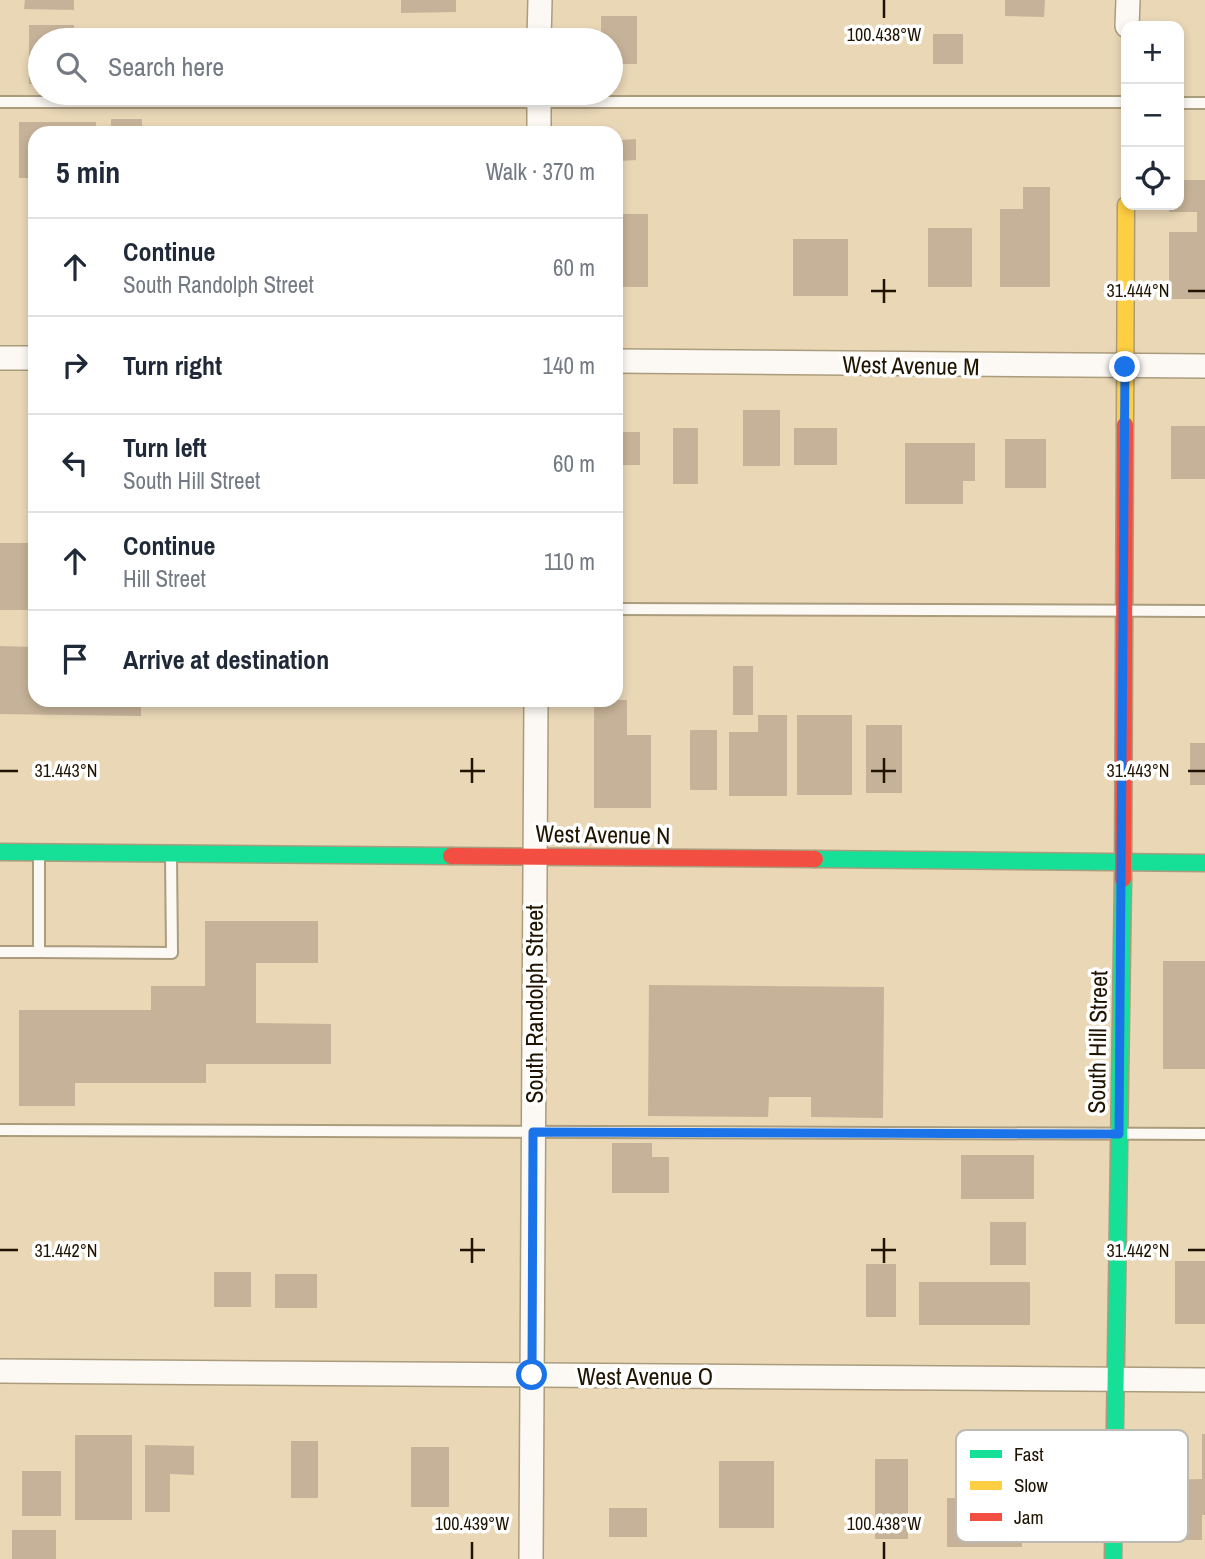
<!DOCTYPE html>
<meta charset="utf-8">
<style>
:root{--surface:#fff;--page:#f6f6f7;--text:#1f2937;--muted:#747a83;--line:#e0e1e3}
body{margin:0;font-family:"Archivo Narrow",sans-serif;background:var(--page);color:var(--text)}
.controls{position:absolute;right:21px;top:21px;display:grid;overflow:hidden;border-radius:14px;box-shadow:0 4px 10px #0003}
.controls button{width:63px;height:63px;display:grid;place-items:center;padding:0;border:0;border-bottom:2px solid var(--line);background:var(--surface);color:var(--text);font:35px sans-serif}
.stop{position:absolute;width:21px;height:21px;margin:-16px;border:5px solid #1a73e8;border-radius:50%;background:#fff}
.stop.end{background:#1a73e8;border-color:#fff;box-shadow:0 2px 7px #0008}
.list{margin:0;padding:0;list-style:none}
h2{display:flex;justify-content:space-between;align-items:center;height:91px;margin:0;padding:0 28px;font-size:30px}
h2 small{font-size:23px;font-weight:400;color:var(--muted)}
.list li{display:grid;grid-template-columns:46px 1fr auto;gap:21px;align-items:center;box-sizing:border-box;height:98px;padding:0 28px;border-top:2px solid var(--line)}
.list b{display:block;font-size:26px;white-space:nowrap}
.list p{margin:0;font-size:23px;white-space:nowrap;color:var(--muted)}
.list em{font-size:23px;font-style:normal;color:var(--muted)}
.icon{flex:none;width:38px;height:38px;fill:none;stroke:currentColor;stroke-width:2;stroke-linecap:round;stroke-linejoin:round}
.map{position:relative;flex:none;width:1205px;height:1559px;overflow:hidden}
.search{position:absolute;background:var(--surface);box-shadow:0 4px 10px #0003;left:28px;top:28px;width:595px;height:77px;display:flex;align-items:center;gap:18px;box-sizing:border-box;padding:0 24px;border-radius:38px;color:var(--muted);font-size:26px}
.panel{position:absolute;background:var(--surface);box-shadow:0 4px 10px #0003;left:28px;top:126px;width:595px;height:581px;border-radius:21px}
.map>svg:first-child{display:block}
.building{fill:#c6b298}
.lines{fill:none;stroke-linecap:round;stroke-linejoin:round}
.lane-casing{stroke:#ab9c7d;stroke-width:14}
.street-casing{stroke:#ab9c7d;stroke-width:26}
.fast-casing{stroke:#ab9c7d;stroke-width:19}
.slow-casing{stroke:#ab9c7d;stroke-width:19}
.jam-casing{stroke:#ab9c7d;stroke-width:19}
.lane{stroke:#fcf9f4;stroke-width:10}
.street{stroke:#fcf9f4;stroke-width:23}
.fast{stroke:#16e098;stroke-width:16}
.slow{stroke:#ffcf43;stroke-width:16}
.jam{stroke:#f24e42;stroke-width:16}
.route{stroke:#1a73e8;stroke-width:9}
.ticks{fill:none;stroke:#201400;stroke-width:2.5}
.labels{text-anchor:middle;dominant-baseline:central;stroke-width:7;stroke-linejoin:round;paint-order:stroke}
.street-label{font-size:24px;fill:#201400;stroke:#fff}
.key{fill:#fff;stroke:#bcb8b2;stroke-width:2}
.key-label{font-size:19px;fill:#201400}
.ticks-label{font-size:18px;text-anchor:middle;fill:#201400;stroke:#fff;stroke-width:7;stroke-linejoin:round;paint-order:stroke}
</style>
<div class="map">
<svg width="1205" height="1559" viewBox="0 0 1205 1559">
<rect width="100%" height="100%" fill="#e9d7b6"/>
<!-- building -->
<g class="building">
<path d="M 25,0 L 74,0 L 74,10 L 24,9 Z"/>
<path d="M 401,0 L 456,0 L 456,12 L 401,13 Z"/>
<path d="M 1005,0 L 1045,0 L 1044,17 L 1005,16 Z"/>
<path d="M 601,16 L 637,16 L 637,64 L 611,64 L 611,40 L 601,40 Z"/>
<path d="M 29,25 L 74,25 L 74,40 L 40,40 L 40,84 L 29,84 Z"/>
<rect x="933" y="34" width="30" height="30"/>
<rect x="111" y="119" width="31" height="14"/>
<path d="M 19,122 L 96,122 L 96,133 L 35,133 L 35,178 L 19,178 Z"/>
<path d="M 636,139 L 636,160 L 620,161 L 620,140 Z"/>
<path d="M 1179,180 L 1205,180 L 1205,299 L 1169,299 L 1169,232 L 1197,232 L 1197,212 L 1169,212 L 1169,205 L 1179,205 Z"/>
<path d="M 1023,187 L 1050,187 L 1050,287 L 1000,287 L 1000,209 L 1023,209 Z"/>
<rect x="30" y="214" width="5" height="68"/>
<rect x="616" y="214" width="32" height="73"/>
<rect x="928" y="228" width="44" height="59"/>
<rect x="793" y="239" width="55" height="57"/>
<rect x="743" y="410" width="37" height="56"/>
<rect x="1171" y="426" width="34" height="53"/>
<rect x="673" y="428" width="25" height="56"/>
<rect x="794" y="428" width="43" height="37"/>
<rect x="616" y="432" width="24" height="33"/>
<rect x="1005" y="439" width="41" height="49"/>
<path d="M 905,443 L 975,443 L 975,481 L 963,481 L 963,504 L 905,504 Z"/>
<rect x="0" y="543" width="35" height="67"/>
<path d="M 0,646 L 35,647 L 35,700 L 141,700 L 141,716 L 0,714 Z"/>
<rect x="733" y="666" width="20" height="49"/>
<path d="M 594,700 L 627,700 L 627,735 L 651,735 L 651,808 L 594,808 Z"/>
<path d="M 758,715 L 787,715 L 787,796 L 729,796 L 729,732 L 758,732 Z"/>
<rect x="797" y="715" width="55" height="80"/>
<rect x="866" y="725" width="36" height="68"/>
<rect x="690" y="730" width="27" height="60"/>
<rect x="1190" y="743" width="15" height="42"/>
<path d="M 205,921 L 318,921 L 318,963 L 256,963 L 256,1023 L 331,1024 L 331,1064 L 206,1064 L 206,1083 L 75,1083 L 75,1106 L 19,1106 L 19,1010 L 151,1010 L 151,986 L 205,986 Z"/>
<rect x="1163" y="961" width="42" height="108"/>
<path d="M 649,985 L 884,987 L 883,1118 L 811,1117 L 811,1097 L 769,1097 L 768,1117 L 648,1116 Z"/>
<path d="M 612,1143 L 652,1143 L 652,1157 L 669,1157 L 669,1193 L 612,1193 Z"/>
<rect x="961" y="1155" width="73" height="44"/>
<rect x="990" y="1222" width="36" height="43"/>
<rect x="1175" y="1261" width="30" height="63"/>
<rect x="866" y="1264" width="30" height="53"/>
<rect x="214" y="1272" width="37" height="35"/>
<rect x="275" y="1274" width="42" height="34"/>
<rect x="919" y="1282" width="111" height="43"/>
<path d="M 1202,1434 L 1205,1434 L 1205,1515 L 1202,1515 L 1202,1540 L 1167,1540 L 1166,1480 L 1202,1479 Z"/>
<rect x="75" y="1435" width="57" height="85"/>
<rect x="291" y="1441" width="27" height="57"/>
<path d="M 145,1445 L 194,1446 L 194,1475 L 170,1474 L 170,1512 L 145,1512 Z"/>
<rect x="411" y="1447" width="38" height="60"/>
<rect x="875" y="1459" width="33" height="80"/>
<rect x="719" y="1461" width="55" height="67"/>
<rect x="22" y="1471" width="39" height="45"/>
<rect x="947" y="1498" width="75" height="49"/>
<rect x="609" y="1508" width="38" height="29"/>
<rect x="12" y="1530" width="44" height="29"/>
</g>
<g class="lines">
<!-- lane casing -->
<g class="lane-casing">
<g id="lane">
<path d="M 0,102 L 1126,102"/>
<path d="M 1179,103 L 1205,103"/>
<path d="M 616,609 L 1205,611"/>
<path d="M 39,856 L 39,952 L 172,953 L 171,856"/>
<path d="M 0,952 L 39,952"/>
<path d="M 0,1130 L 1205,1134"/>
</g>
</g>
<!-- street casing -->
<g class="street-casing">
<g id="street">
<path d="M 1127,26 L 1128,0"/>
<path d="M 539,40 L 540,0"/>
<path d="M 539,133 L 539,93"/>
<path d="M 0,358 L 35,358"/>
<path d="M 616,361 L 1205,366"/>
<path d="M 0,1371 L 1205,1380"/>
<path d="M 531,1559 L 536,700"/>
</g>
</g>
<!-- fast casing -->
<g class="fast-casing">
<g id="fast">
<path d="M 0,852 L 451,856"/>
<path d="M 815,859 L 1205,863"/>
<path d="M 1113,1559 L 1123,879"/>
</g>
</g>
<!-- slow casing -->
<g class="slow-casing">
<path id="slow" d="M 1125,425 L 1126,205"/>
</g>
<!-- jam casing -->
<g class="jam-casing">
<g id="jam">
<path d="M 451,856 L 815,859"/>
<path d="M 1123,879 L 1125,425"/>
</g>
</g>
<!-- lane -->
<use href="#lane" class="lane"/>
<!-- street -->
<use href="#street" class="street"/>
<!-- fast -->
<use href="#fast" class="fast"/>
<!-- slow -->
<use href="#slow" class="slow"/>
<!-- jam -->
<use href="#jam" class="jam"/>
</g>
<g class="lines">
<!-- route -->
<path class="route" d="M 532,1375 L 533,1132 L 1119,1134 L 1125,367"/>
</g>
<!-- ticks -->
<path class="ticks" d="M 884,0 L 884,18M 884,279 L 884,303M 871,291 L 896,291M 1188,291 L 1205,291M 472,758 L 472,783M 884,758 L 884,783M 0,771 L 18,771M 460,771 L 485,771M 871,771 L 896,771M 1188,771 L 1205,771M 472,1238 L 472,1263M 884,1238 L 884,1263M 0,1250 L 18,1250M 460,1250 L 485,1250M 871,1250 L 896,1250M 1188,1250 L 1205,1250M 472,1542 L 472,1559M 884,1542 L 884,1559"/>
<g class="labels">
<!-- street labels -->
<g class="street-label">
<text transform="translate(911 365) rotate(1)">West Avenue M</text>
<text transform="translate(603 834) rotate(1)">West Avenue N</text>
<text transform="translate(534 1004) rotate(-90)">South Randolph Street</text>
<text transform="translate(1097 1042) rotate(-89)">South Hill Street</text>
<text x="645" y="1376">West Avenue O</text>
</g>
</g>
<!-- legend -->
<rect x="956" y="1430" width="232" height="112" rx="10" class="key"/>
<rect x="970" y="1450" width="32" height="8" fill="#16e098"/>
<rect x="970" y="1481" width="32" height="9" fill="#ffcf43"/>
<rect x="970" y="1513" width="32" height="8" fill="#f24e42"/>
<g class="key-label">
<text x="1014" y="1461">Fast</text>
<text x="1014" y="1492">Slow</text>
<text x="1014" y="1524">Jam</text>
</g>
<g class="ticks-label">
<text x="884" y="41">100.438°W</text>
<text x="1138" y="297">31.444°N</text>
<text x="66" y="777">31.443°N</text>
<text x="1138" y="777">31.443°N</text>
<text x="66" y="1257">31.442°N</text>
<text x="1138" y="1257">31.442°N</text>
<text x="472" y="1530">100.439°W</text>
<text x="884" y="1530">100.438°W</text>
</g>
</svg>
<div class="controls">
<button>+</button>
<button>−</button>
<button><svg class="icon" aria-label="locate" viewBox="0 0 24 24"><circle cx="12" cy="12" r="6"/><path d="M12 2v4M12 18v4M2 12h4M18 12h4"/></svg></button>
</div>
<div class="stop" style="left:532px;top:1375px"></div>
<div class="stop end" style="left:1125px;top:367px"></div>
<div class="search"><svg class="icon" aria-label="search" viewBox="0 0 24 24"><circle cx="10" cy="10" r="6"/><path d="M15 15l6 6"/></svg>Search here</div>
<section class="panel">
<h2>5 min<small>Walk · 370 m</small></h2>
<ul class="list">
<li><svg class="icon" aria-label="ahead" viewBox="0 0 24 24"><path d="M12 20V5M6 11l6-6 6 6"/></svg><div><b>Continue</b><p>South Randolph Street</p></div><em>60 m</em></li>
<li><svg class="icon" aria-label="right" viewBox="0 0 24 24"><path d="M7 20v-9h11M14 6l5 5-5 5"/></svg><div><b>Turn right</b></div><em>140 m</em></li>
<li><svg class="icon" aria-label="left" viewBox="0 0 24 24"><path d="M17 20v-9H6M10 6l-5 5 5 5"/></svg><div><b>Turn left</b><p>South Hill Street</p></div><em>60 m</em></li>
<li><svg class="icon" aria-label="ahead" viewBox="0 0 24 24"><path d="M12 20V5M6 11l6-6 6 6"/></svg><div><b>Continue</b><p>Hill Street</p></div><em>110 m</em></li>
<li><svg class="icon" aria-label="arrive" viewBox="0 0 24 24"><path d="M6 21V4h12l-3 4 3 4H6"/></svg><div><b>Arrive at destination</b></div></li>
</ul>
</section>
</div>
